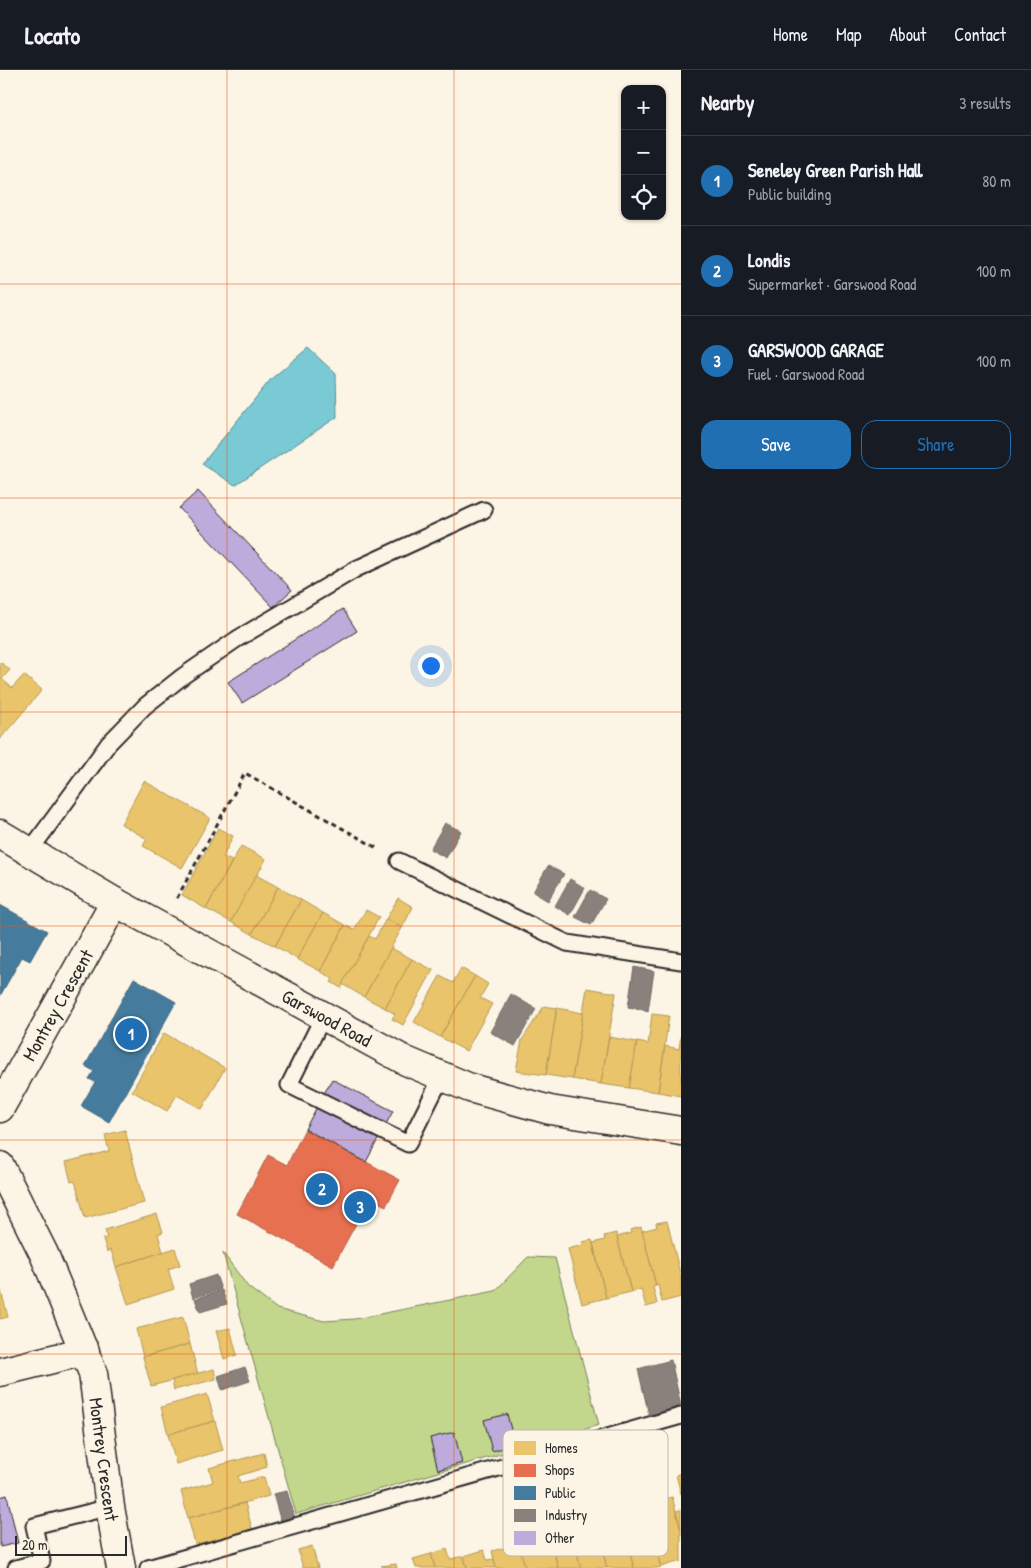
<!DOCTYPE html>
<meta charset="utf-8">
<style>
:root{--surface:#171b24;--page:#20242c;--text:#f1f3f6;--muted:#9ea1a6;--line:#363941;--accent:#1f6fb2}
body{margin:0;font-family:"Patrick Hand",sans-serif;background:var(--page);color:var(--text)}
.controls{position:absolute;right:15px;top:15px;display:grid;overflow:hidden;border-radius:10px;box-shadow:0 1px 4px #0004}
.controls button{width:45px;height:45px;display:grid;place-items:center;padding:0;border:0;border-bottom:1px solid var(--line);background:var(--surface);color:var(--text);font:25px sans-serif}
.scale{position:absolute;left:15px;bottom:12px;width:112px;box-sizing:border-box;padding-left:5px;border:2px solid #2b2b2b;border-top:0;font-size:14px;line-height:18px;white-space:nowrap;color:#2b2b2b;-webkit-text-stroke:4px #fcf5e5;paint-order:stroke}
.you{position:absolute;left:430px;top:595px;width:18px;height:18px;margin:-12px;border:4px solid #fff;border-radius:50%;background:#1a73e8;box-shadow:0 0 0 8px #1a73e833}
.badge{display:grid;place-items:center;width:32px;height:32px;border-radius:50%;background:var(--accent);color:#fff;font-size:16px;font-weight:700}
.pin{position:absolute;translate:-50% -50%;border:2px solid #fff;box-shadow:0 1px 5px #0006}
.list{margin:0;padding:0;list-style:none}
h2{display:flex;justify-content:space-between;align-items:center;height:65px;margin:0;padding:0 20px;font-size:21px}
h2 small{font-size:16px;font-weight:400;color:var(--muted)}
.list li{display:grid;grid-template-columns:32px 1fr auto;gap:15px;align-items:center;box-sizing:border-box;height:90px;padding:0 20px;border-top:1px solid var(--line)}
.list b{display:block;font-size:19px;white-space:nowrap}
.list p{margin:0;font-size:16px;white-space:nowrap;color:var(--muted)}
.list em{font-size:16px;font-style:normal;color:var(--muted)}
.actions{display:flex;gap:10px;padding:15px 20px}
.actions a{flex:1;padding:11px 0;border:1px solid var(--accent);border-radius:15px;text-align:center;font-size:18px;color:var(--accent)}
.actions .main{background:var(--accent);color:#fff}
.icon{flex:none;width:28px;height:28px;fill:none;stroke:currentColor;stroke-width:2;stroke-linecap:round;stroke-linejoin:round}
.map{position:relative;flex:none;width:681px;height:1498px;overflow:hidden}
header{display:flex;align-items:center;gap:30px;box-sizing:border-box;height:70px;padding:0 25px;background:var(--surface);border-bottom:1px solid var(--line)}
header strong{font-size:24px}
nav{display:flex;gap:28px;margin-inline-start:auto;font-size:18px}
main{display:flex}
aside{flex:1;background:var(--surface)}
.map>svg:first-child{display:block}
.green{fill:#c3d78c;stroke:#77815c}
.water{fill:#79cad4;stroke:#5a8a90}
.homes{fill:#e9c46a;stroke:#b09657}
.shops{fill:#e76f51;stroke:#af5b46}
.public{fill:#457b9d;stroke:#3d637b}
.industry{fill:#8a817c;stroke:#6e6764}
.building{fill:#bdabdb;stroke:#2b2b2b}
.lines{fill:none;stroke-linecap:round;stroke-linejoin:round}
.lane-casing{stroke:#2b2b2b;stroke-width:19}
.street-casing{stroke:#2b2b2b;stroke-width:31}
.secondary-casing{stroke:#2b2b2b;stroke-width:31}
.path{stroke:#2b2b2b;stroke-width:3;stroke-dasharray:5 4;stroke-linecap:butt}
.lane{stroke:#fcf5e5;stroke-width:15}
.street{stroke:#fcf5e5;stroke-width:28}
.secondary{stroke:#fcf5e5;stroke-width:28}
.grid{fill:none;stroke:#e8590c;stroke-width:1;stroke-opacity:0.55}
.labels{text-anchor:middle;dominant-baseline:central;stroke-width:5;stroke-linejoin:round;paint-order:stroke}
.street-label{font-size:19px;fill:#2b2b2b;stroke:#fcf5e5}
.key{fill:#fcf5e5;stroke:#bdb8ad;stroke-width:1}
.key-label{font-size:14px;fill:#2b2b2b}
</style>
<header>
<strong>Locato</strong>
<nav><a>Home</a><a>Map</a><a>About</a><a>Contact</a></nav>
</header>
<main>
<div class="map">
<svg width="681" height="1498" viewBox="0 0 681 1498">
<rect width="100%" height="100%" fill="#fcf5e5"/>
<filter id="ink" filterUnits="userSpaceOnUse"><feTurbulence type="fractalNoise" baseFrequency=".02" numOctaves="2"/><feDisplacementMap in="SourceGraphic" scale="10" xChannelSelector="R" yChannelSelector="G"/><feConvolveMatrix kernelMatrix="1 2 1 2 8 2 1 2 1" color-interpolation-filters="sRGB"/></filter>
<g filter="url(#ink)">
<!-- green -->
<path class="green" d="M 223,1183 L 248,1217 L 277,1239 L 324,1251 L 355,1249 L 495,1221 L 528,1187 L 555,1188 L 599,1355 L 296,1444 Z"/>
<!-- water -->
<path class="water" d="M 308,278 L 336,304 L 337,347 L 235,415 L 202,394 L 271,309 Z"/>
<!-- homes -->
<g class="homes">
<path d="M 0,592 L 10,600 L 2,609 L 12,618 L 24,605 L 42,620 L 0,669 Z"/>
<path d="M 144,711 L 210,748 L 182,798 L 143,776 L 147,769 L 121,754 Z"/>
<path d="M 218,758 L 233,766 L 223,787 L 232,791 L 206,839 L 182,825 Z"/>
<path d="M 241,776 L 266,789 L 231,852 L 206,839 Z"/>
<path d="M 256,805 L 278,817 L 252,864 L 231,852 Z"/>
<path d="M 278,817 L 301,830 L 275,876 L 252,864 Z"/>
<path d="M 398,828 L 413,837 L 402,858 L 386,849 Z"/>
<path d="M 301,830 L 323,843 L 297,889 L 275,876 Z"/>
<path d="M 366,840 L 379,847 L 341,918 L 331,912 L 333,909 L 320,901 L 345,855 L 354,860 Z"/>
<path d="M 323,843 L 345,855 L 320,901 L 297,889 Z"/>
<path d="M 386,849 L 402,858 L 364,927 L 342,914 L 369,866 L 375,869 Z"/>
<path d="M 391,878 L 412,889 L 385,938 L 364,927 Z"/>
<path d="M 412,889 L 433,900 L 403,955 L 392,949 L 395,944 L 385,938 Z"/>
<path d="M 461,898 L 475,906 L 440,967 L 414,952 L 440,906 L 453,913 Z"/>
<path d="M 475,906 L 488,914 L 480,928 L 492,934 L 466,981 L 440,967 Z"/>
<path d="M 587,918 L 616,923 L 601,1014 L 572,1009 Z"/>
<path d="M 544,936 L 557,938 L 546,1005 L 516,1001 L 522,970 Z"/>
<path d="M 557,938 L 583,943 L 572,1009 L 546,1005 Z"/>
<path d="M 652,944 L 669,946 L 658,1022 L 629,1018 L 637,972 L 648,974 Z"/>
<path d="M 164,963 L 225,998 L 202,1039 L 177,1025 L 167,1041 L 132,1021 Z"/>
<path d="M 681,965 L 681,1026 L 658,1022 L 665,976 L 679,979 Z"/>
<path d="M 609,967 L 637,972 L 629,1018 L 601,1014 Z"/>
<path d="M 125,1060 L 144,1133 L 85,1148 L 75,1111 L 71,1112 L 66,1092 L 109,1081 L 105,1065 Z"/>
<path d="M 157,1144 L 163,1162 L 158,1164 L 163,1182 L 116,1197 L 111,1180 L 107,1182 L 103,1169 L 107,1167 L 105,1160 Z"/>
<path d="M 667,1151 L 681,1207 L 681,1227 L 662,1232 L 658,1215 L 656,1216 L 642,1161 L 657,1157 L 656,1153 Z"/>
<path d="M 641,1157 L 656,1216 L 653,1217 L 657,1234 L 646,1237 L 641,1219 L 631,1222 L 617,1167 L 631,1163 L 630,1160 Z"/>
<path d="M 616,1163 L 631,1222 L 606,1228 L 593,1173 L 605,1170 L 604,1166 Z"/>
<path d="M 592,1170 L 606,1228 L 582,1234 L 568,1179 L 583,1175 L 582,1172 Z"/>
<path d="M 175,1178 L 180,1195 L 168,1199 L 174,1219 L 128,1234 L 116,1197 Z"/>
<path d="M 0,1217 L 8,1247 L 0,1249 Z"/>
<path d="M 183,1247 L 190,1274 L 143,1287 L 136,1259 Z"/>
<path d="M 230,1258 L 237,1285 L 224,1289 L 216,1261 Z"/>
<path d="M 190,1274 L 198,1304 L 151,1316 L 143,1287 Z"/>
<path d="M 214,1299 L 216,1309 L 174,1320 L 172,1310 Z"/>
<path d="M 207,1324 L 215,1351 L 168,1364 L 161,1337 Z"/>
<path d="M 215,1351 L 223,1380 L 176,1394 L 168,1364 Z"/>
<path d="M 264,1383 L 267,1397 L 238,1406 L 240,1413 L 264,1407 L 269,1426 L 188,1448 L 181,1421 L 213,1412 L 209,1398 Z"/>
<path d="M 681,1403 L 681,1424 L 676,1405 Z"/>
<path d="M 640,1424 L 661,1497 L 658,1498 L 634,1498 L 615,1432 Z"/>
<path d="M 672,1427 L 681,1460 L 681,1491 L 661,1497 L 643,1435 Z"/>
<path d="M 615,1432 L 634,1498 L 607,1498 L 591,1438 Z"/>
<path d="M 245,1433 L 253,1462 L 196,1477 L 188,1448 Z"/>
<path d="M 560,1439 L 568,1468 L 573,1467 L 581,1498 L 558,1498 L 544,1443 Z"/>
<path d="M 681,1440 L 681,1460 L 676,1441 Z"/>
<path d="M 592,1442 L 607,1498 L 581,1498 L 573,1467 L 580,1465 L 575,1447 Z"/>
<path d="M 544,1443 L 558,1498 L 525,1498 L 521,1483 L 536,1479 L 527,1447 Z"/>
<path d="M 519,1474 L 525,1498 L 496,1498 L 492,1481 Z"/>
<path d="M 312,1476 L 318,1498 L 303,1498 L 298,1480 Z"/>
<path d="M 447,1479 L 450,1489 L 464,1486 L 467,1498 L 435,1498 L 431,1484 Z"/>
<path d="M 484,1480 L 487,1490 L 494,1489 L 496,1498 L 467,1498 L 464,1486 Z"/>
<path d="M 431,1484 L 435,1498 L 416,1498 L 413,1489 Z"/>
<path d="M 396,1494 L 397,1498 L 381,1496 Z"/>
</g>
<!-- shops -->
<path class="shops" d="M 305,1059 L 400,1110 L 386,1136 L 370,1128 L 333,1196 L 237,1144 L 268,1085 L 287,1095 Z"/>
<!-- public -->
<g class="public">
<path d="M 0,835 L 47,861 L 30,891 L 22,887 L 0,926 Z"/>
<path d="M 134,908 L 176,932 L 109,1052 L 81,1036 L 95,1012 L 89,1009 L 94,1001 L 85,996 Z"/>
</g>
<!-- industry -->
<g class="industry">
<path d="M 445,753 L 461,761 L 446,788 L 430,779 Z"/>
<path d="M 548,796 L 564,804 L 548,831 L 533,822 Z"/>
<path d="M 570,809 L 585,818 L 570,845 L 555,836 Z"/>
<path d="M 590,820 L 606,829 L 591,855 L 575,847 Z"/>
<path d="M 634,897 L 654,901 L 648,941 L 628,937 Z"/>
<path d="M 511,924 L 536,939 L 515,976 L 490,962 Z"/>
<path d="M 216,1205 L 221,1219 L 193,1228 L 189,1214 Z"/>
<path d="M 222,1220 L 227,1234 L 200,1242 L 195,1229 Z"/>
<path d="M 671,1290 L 681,1336 L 649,1345 L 638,1299 Z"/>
<path d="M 245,1297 L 250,1311 L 222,1320 L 218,1306 Z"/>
<path d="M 287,1421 L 295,1448 L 281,1452 L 273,1424 Z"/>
</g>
<!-- building -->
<g class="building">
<path d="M 198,421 L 292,520 L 273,537 L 179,438 Z"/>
<path d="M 343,539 L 357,561 L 242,633 L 228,612 Z"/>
<path d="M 332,1009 L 393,1041 L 366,1092 L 305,1059 Z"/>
<path d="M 507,1344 L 515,1375 L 492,1381 L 484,1350 Z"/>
<path d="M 454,1362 L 462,1393 L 438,1400 L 430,1368 Z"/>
<path d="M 7,1425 L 18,1473 L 0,1477 L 0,1427 Z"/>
</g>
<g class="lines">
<!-- lane casing -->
<g class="lane-casing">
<g id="lane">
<path d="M 29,782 L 109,673 L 145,636 L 183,606 L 237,569 L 356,499 L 484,440"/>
<path d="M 399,791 L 567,873 L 681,891"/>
<path d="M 324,945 L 289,1015 L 408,1074 L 442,1006"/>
<path d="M 16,1498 L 42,1491 L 34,1456 L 110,1437"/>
<path d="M 148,1498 L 681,1346"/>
</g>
</g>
<!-- street casing -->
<g class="street-casing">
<g id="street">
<path id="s1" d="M 0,1038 L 115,832"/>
<path id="s2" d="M 0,1096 L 44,1184 L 93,1303 L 110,1437 L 121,1498"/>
<path d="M 0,1302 L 85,1281"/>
</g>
</g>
<!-- secondary casing -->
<g class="secondary-casing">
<g id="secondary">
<path id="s3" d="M 0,764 L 115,832 L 406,991 L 470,1018 L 550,1040 L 681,1061"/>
</g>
</g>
<!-- path -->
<path class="path" d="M 177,828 L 245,703 L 377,778"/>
<!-- lane -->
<use href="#lane" class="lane"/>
<!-- street -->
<use href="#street" class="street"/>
<!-- secondary -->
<use href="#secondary" class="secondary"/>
</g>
</g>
<!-- grid -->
<path class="grid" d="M 227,0 L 227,1498M 454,0 L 454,1498M 0,214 L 681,214M 0,428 L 681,428M 0,642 L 681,642M 0,856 L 681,856M 0,1070 L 681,1070M 0,1284 L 681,1284"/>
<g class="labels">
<!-- street labels -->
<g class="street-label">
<text stroke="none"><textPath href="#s1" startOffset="118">Montrey Crescent</textPath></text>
<text stroke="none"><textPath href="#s3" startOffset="375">Garswood Road</textPath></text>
<text stroke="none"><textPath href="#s2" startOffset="314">Montrey Crescent</textPath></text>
</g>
</g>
<!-- legend -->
<rect x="503" y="1360" width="165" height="126" rx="8" class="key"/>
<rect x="514" y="1371" width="22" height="14" fill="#e9c46a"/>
<rect x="514" y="1394" width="22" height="13" fill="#e76f51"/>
<rect x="514" y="1416" width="22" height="14" fill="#457b9d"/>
<rect x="514" y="1439" width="22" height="13" fill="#8a817c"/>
<rect x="514" y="1461" width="22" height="14" fill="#bdabdb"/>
<g class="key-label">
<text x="545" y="1383">Homes</text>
<text x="545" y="1405">Shops</text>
<text x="545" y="1428">Public</text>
<text x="545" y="1450">Industry</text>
<text x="545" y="1473">Other</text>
</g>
</svg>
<div class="controls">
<button>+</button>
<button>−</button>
<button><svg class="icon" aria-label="locate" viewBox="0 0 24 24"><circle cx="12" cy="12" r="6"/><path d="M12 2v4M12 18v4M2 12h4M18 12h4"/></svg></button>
</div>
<div class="scale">20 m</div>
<div class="you"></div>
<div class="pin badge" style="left:131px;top:964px">1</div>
<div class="pin badge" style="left:322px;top:1119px">2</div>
<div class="pin badge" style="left:360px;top:1137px">3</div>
</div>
<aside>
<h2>Nearby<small>3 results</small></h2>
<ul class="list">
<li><span class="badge">1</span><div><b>Seneley Green Parish Hall</b><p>Public building</p></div><em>80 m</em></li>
<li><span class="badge">2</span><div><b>Londis</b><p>Supermarket · Garswood Road</p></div><em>100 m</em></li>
<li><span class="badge">3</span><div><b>GARSWOOD GARAGE</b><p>Fuel · Garswood Road</p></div><em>100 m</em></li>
</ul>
<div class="actions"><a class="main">Save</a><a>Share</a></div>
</aside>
</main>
